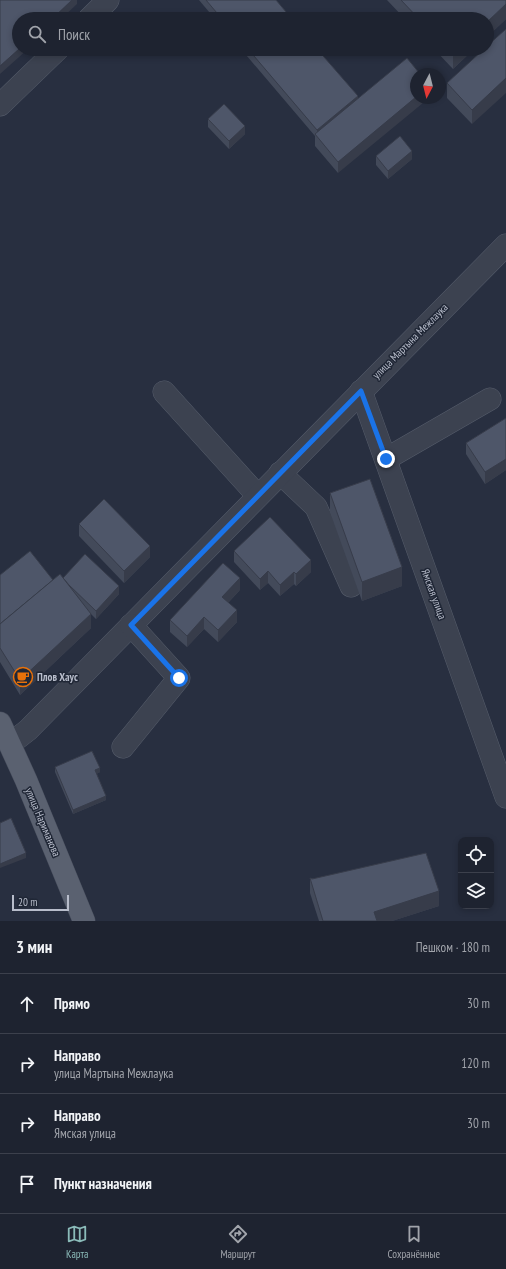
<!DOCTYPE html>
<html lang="ru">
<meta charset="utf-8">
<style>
:root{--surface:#1e2330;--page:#262b38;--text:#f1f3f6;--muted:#a1a4ab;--line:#3c404c;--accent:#8bbbb9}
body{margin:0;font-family:"PT Sans Narrow",sans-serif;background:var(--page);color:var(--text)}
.controls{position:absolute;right:12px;bottom:12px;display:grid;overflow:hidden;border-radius:8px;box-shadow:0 2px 6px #0003}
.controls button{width:36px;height:36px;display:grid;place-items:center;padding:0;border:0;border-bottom:1px solid var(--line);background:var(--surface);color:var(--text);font:20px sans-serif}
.compass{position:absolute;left:410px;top:68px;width:36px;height:36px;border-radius:50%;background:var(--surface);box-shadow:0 2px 6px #0003;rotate:187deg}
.scale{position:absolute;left:12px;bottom:10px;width:57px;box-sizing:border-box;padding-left:4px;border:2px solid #b8bdcb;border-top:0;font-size:11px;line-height:14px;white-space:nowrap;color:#b8bdcb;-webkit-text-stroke:3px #202736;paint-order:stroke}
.stop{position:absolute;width:12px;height:12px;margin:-9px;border:3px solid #1a73e8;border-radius:50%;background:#fff}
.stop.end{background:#1a73e8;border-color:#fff;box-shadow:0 1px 4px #0008}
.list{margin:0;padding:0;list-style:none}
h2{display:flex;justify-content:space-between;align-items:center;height:52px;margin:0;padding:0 16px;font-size:17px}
h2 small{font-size:13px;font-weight:400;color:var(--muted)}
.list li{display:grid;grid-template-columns:26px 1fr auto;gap:12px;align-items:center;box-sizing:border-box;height:60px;padding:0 16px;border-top:1px solid var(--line)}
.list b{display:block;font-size:15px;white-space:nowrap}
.list p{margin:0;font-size:13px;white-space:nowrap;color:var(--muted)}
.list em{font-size:13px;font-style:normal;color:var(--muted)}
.icon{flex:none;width:22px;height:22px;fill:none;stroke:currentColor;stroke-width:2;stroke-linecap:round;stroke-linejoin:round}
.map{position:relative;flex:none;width:506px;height:921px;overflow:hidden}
.search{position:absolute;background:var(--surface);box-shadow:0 2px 6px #0003;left:12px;right:12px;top:12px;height:44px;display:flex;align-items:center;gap:10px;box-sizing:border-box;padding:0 14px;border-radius:22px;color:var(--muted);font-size:15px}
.sheet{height:292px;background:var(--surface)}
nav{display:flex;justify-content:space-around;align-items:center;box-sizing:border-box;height:56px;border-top:1px solid var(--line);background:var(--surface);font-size:11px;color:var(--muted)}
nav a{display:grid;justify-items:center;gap:2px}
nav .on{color:var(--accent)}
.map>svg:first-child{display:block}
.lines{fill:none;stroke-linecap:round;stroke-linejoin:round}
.minor-casing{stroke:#565d6b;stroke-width:23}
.major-casing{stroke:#454b5a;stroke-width:23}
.minor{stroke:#3c4250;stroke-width:22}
.major{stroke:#5a6170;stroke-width:22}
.wall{fill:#434a5a}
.shaded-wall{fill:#373c4a}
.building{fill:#4e5669;stroke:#373c4a}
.route{stroke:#1a73e8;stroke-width:5}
.labels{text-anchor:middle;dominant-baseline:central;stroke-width:3;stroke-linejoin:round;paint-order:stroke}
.street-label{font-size:11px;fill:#b8bdcb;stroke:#202736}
.poi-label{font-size:11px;font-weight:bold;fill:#b8bdcb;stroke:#202736;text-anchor:start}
</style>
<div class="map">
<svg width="506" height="921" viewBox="0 0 506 921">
<rect width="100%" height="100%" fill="#282f40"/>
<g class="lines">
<!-- minor casing -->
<g class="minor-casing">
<g id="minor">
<path d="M 89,19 L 108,0"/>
<path d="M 0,105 L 58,49"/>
<path d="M 361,391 L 506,797"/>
<path d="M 164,392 L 258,496"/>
<path d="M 386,459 L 490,399"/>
<path d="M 280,473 L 316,507 L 351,586"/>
<path d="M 10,744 L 28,730 L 506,245"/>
<path d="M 123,747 L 179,678 L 131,625"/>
</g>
</g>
<!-- major casing -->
<g class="major-casing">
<path id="major" d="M 0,723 L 26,780 L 84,921"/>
</g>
<!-- minor -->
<use href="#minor" class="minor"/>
<!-- major -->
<use href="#major" class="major"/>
</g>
<!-- wall -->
<g class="wall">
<path d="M 199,0 L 276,0 L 292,19 L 215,19 Z"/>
<path d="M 387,0 L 506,0 L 506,19 L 487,37 L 487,19 L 405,19 Z"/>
<path d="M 241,49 L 317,49 L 358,96 L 338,173 L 315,146 L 315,136 Z"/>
<path d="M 434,49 L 474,49 L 453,69 Z"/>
<path d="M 484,49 L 472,124 L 447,98 L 447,83 Z"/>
<path d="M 208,119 L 245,134 L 229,149 L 208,127 Z"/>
<path d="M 376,156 L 412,159 L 388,179 L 376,165 Z"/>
<path d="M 506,418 L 506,470 L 485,484 L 466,454 L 466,443 Z"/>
<path d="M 330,493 L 402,586 L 362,601 L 330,512 Z"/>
<path d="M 79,524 L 150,557 L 124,583 L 79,536 Z"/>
<path d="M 234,551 L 311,572 L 296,586 L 294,584 L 280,596 L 268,583 L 260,590 L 234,562 Z"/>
<path d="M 0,575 L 53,580 L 63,578 L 119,594 L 96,619 L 91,614 L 91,628 L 20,695 L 0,662 Z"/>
<path d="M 240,590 L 228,603 L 237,622 L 218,642 L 204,629 L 187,647 L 170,632 L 170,620 Z"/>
<path d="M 55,767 L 100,772 L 96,774 L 106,800 L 73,814 L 55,772 Z"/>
<path d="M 310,878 L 439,906 L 392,921 L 319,921 L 310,893 Z"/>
</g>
<!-- shaded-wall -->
<g class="shaded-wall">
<path d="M 72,0 L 77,0 L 77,4 L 61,19 L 52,19 Z"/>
<path d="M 506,4 L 506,19 L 487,37 L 487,22 Z"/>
<path d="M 19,49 L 28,49 L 0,74 L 0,66 Z"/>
<path d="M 459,49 L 474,49 L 453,69 L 453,55 Z"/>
<path d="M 506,78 L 506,93 L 472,124 L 472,110 Z"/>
<path d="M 358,96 L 358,104 L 317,136 L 317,130 Z"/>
<path d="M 416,97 L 416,98 L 429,98 L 338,173 L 338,162 Z"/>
<path d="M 245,126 L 245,134 L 229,149 L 229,141 Z"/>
<path d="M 412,151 L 412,159 L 388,179 L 388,171 Z"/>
<path d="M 506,459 L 506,470 L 485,484 L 485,472 Z"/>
<path d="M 150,546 L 150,557 L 124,583 L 124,571 Z"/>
<path d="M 311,560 L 311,572 L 296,586 L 296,574 Z"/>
<path d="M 402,567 L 402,586 L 362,601 L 362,582 Z"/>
<path d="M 268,571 L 268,583 L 260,590 L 260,579 Z"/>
<path d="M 294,572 L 294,584 L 280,596 L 280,585 Z"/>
<path d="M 240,578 L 240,590 L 222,609 L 222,597 Z"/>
<path d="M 119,586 L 119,594 L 96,619 L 96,611 Z"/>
<path d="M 237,610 L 237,622 L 218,642 L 218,630 Z"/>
<path d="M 91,614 L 91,628 L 20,695 L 20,680 Z"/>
<path d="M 204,617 L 204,629 L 187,647 L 187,636 Z"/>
<path d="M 100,768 L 100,772 L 95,775 L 95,770 Z"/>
<path d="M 106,796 L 106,800 L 73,814 L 73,810 Z"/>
<path d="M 26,853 L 26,858 L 0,868 L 0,864 Z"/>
<path d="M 439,891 L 439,906 L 392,921 L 374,921 L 374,912 Z"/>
</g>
<!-- building -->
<g class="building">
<path d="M 0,0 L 72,0 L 52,19 L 19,19 L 19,49 L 0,66 Z"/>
<path d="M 206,0 L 276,0 L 292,19 L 222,19 Z"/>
<path d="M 401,0 L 506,0 L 506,4 L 487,22 L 487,19 L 419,19 Z"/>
<path d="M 506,29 L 506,78 L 472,110 L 447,83 L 484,49 L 487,49 L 487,46 Z"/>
<path d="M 248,49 L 317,49 L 358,96 L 317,130 Z"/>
<path d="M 448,49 L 459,49 L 453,55 Z"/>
<path d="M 407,58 L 420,74 L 416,74 L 416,97 L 338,162 L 315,134 Z"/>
<path d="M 224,104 L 245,126 L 229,141 L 208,119 Z"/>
<path d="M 400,136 L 412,151 L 388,171 L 376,156 Z"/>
<path d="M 506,418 L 506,459 L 485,472 L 466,443 Z"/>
<path d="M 370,479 L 402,567 L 362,582 L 330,493 Z"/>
<path d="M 104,499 L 150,546 L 124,571 L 79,524 Z"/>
<path d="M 270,517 L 311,560 L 296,574 L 294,572 L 280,585 L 268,571 L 260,579 L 234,551 Z"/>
<path d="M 30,551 L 53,580 L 0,624 L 0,575 Z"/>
<path d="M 85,554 L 119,586 L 96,611 L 69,585 L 63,578 Z"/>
<path d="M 223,563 L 240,578 L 222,597 L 237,610 L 218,630 L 204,617 L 187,636 L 170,620 Z"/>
<path d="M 60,574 L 91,614 L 20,680 L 0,648 L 0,624 Z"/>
<path d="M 92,751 L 100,768 L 95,770 L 106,796 L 73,810 L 55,767 Z"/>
<path d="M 11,818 L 26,853 L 0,864 L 0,823 Z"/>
<path d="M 426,853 L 439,891 L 374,912 L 377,921 L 323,921 L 310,878 L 312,879 Z"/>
</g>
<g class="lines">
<!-- route -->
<path class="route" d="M 179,678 L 131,625 L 361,391 L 386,459"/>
</g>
<!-- icons -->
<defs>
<g id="cafe-ring" transform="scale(1)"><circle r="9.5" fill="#202736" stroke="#e8710a" stroke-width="1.5"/><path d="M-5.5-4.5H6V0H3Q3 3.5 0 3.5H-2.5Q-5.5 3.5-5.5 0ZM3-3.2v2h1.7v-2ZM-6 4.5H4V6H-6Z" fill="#e8710a"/></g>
</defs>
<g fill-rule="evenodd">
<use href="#cafe-ring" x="23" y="677"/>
</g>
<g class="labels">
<!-- street labels -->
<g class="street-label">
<text transform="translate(410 341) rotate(-45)">улица Мартына Межлаука</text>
<text transform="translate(434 594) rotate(70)">Ямская улица</text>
<text transform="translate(43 822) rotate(67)">улица Нариманова</text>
</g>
<!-- poi labels -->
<g class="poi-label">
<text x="37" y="677">Плов Хаус</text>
</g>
</g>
</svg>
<div class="controls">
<button><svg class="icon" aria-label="locate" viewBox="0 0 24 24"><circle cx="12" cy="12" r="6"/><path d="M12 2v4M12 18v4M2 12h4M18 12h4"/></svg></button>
<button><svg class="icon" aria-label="layers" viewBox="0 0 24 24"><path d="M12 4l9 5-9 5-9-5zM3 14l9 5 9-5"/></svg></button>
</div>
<svg class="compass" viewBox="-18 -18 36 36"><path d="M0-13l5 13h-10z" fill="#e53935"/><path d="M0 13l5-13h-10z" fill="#a1a4ab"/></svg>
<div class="scale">20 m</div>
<div class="stop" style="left:179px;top:678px"></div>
<div class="stop end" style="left:386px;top:459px"></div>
<div class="search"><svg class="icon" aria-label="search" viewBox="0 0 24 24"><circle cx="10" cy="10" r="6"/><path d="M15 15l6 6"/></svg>Поиск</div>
</div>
<section class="sheet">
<h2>3 мин<small>Пешком · 180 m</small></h2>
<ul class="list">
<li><svg class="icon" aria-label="ahead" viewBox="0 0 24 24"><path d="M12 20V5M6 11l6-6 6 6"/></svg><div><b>Прямо</b></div><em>30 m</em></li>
<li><svg class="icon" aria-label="right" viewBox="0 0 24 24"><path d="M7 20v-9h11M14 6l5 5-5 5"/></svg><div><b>Направо</b><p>улица Мартына Межлаука</p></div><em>120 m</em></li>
<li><svg class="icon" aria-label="right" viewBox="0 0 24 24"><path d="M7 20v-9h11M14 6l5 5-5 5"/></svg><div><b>Направо</b><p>Ямская улица</p></div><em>30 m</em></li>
<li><svg class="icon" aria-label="arrive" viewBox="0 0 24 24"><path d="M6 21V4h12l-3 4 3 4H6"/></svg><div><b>Пункт назначения</b></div></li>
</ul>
</section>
<nav>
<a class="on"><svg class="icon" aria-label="map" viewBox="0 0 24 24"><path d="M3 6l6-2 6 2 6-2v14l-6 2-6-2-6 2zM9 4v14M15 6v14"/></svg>Карта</a>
<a><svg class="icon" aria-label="directions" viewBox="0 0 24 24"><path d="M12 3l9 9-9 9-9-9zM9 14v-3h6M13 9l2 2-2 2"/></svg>Маршрут</a>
<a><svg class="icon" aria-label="saved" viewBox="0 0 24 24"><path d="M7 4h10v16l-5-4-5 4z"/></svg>Сохранённые</a>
</nav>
